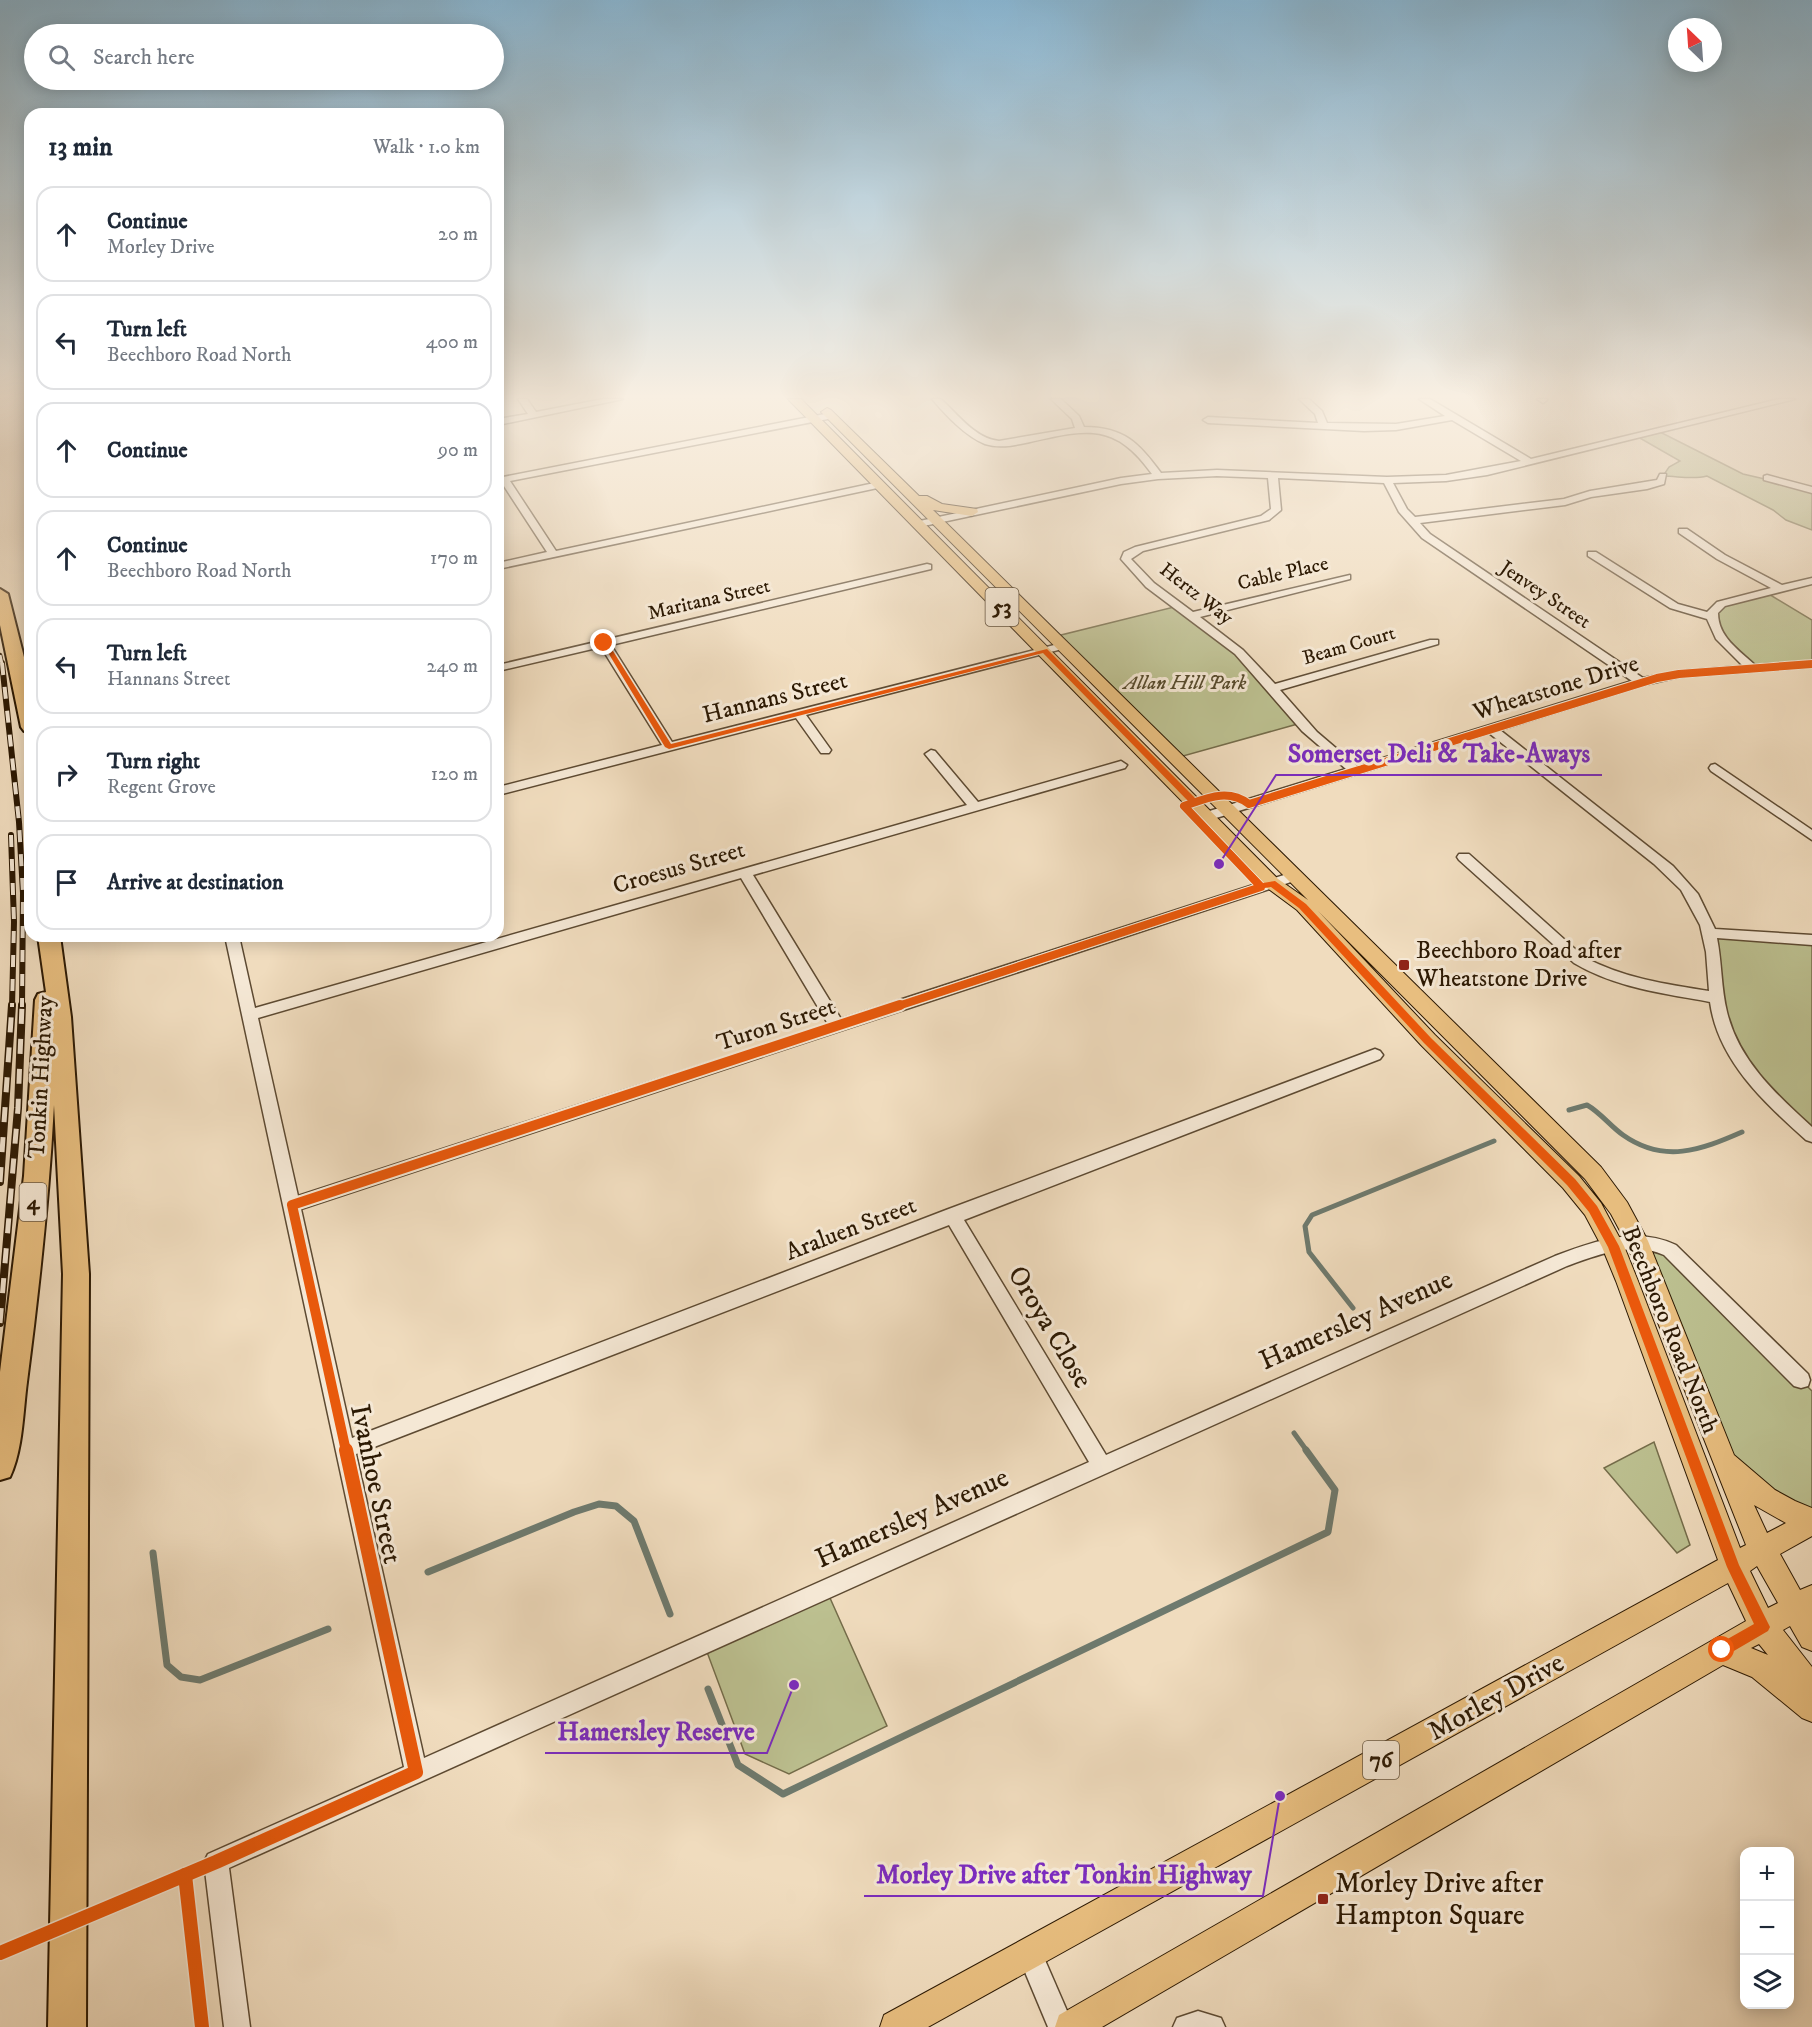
<!DOCTYPE html>
<meta charset="utf-8">
<style>
:root{--surface:#fff;--page:#f6f6f7;--text:#1f2937;--muted:#747a83;--line:#e0e1e3}
body{margin:0;font-family:"IM FELL DW Pica",serif;background:var(--page);color:var(--text)}
.controls{position:absolute;right:18px;bottom:18px;display:grid;overflow:hidden;border-radius:12px;box-shadow:0 3px 15px #0003}
.controls button{width:54px;height:54px;display:grid;place-items:center;padding:0;border:0;border-bottom:2px solid var(--line);background:var(--surface);color:var(--text);font:30px sans-serif}
.compass{position:absolute;left:1668px;top:18px;width:54px;height:54px;border-radius:50%;background:var(--surface);box-shadow:0 3px 15px #0003;rotate:335deg}
.stop{position:absolute;width:18px;height:18px;margin:-14px;border:4px solid #ea580c;border-radius:50%;background:#fff}
.stop.end{background:#ea580c;border-color:#fff;box-shadow:0 2px 6px #0008}
.list{margin:0;padding:0;list-style:none}
h2{display:flex;justify-content:space-between;align-items:center;height:78px;margin:0;padding:0 24px;font-size:26px}
h2 small{font-size:20px;font-weight:400;color:var(--muted)}
.list li{display:grid;grid-template-columns:39px 1fr auto;gap:18px;align-items:center;box-sizing:border-box;height:96px;margin:0 12px 12px;padding:0 12px;border:2px solid var(--line);border-radius:18px}
.list b{display:block;font-size:22px;white-space:nowrap}
.list p{margin:0;font-size:20px;white-space:nowrap;color:var(--muted)}
.list em{font-size:20px;font-style:normal;color:var(--muted)}
.icon{flex:none;width:33px;height:33px;fill:none;stroke:currentColor;stroke-width:2;stroke-linecap:round;stroke-linejoin:round}
.map{position:relative;flex:none;width:1812px;height:2027px;overflow:hidden}
.search{position:absolute;background:var(--surface);box-shadow:0 3px 15px #0003;left:24px;top:24px;width:480px;height:66px;display:flex;align-items:center;gap:15px;box-sizing:border-box;padding:0 21px;border-radius:33px;color:var(--muted);font-size:22px}
.panel{position:absolute;background:var(--surface);box-shadow:0 3px 15px #0003;left:24px;top:108px;width:480px;height:834px;border-radius:18px}
.map>svg:first-child{display:block}
.green{fill:#bcc090;stroke:#746c4a;stroke-width:1.5}
.lines{fill:none;stroke-linecap:round;stroke-linejoin:round}
.stream-far1{stroke:#6e7a6e;stroke-width:5}
.stream{stroke:#6e7a6e;stroke-width:7}
.minor-casing{stroke:#5d4a32;stroke-width:3}
.major-casing{stroke:#2c1903;stroke-width:2}
.highway-casing{stroke:#2c1903;stroke-width:4}
.minor{fill:#f5e8d5;fill-rule:evenodd}
.major{fill:#e8be7f;fill-rule:evenodd}
.highway{fill:#e8be7f;fill-rule:evenodd}
.rail-far2-casing{stroke:#2c1903;stroke-width:4.5}
.rail-far1-casing{stroke:#2c1903;stroke-width:6}
.rail-casing{stroke:#2c1903;stroke-width:8}
.rail-far2{stroke:#f5e8d5;stroke-width:3;stroke-dasharray:9;stroke-linecap:butt}
.rail-far1{stroke:#f5e8d5;stroke-width:4;stroke-dasharray:12;stroke-linecap:butt}
.rail{stroke:#f5e8d5;stroke-width:5;stroke-dasharray:15;stroke-linecap:butt}
.cycleway-far3-casing{stroke:#f5e8d5;stroke-width:8}
.cycleway-far2-casing{stroke:#f5e8d5;stroke-width:10}
.cycleway-far1-casing{stroke:#f5e8d5;stroke-width:14}
.cycleway-casing{stroke:#f5e8d5;stroke-width:17}
.cycleway-far3{stroke:#e8590c;stroke-width:6}
.cycleway-far2{stroke:#e8590c;stroke-width:8}
.cycleway-far1{stroke:#e8590c;stroke-width:10}
.cycleway{stroke:#e8590c;stroke-width:14}
.route{fill:#ea580c}
.poi-dot{fill:#8f2418;stroke:#f5e8d5;stroke-width:2}
.labels{text-anchor:middle;dominant-baseline:central;stroke-width:6;stroke-linejoin:round;paint-order:stroke}
.far-street-label{font-size:20px;fill:#2c1903;stroke:#f5e8d5}
.far-park-label{font-size:20px;font-style:italic;fill:#574b2d;stroke:#f5e8d5}
.shield{fill:#f5e8d5;stroke:#685742;stroke-width:1.5}
.shield-label{font-size:22px;font-weight:bold;fill:#2c1903}
.street-label{font-size:24px;fill:#2c1903;stroke:#f5e8d5}
.poi-label{font-size:24px;fill:#2c1903;stroke:#f5e8d5;text-anchor:start}
.near-street-label{font-size:28px;fill:#2c1903;stroke:#f5e8d5}
.near-poi-label{font-size:28px;fill:#2c1903;stroke:#f5e8d5;text-anchor:start}
.leader{fill:none;stroke:#7b2cbf;stroke-width:2}
.callout-dot{fill:#7b2cbf;stroke:#f5e8d5;stroke-width:2}
.callout-label{font-size:26px;text-anchor:middle;font-weight:bold;fill:#7b2cbf;stroke:#f5e8d5;stroke-width:6;stroke-linejoin:round;paint-order:stroke}
</style>
<div class="map">
<svg width="1812" height="2027" viewBox="0 0 1812 2027">
<rect width="100%" height="100%" fill="#f0dcbe"/>
<filter id="stains"><feTurbulence type="fractalNoise" baseFrequency=".00333" numOctaves="4"/><feColorMatrix values="0 0 0 0 .2 0 0 0 0 .09 0 0 0 0 .02 0 0 0 .5 -.17"/></filter>
<radialGradient id="worn" r=".72"><stop offset=".6" stop-color="#630" stop-opacity="0"/><stop offset="1" stop-color="#630" stop-opacity=".3"/></radialGradient>
<!-- green -->
<g class="green">
<path d="M 1660,432 L 1743,474 L 1812,490 L 1812,530 L 1786,520 L 1773,510 L 1707,476 C 1692,480 1678,476 1663,476 L 1669,467 L 1680,461 L 1638,437 Z"/>
<path d="M 1767,593 L 1812,620 L 1812,664 L 1752,668 L 1717,634 L 1716,608 Z"/>
<path d="M 1178,606 L 1217,632 L 1301,723 L 1176,758 L 1053,637 Z"/>
<path d="M 1709,933 L 1812,940 L 1812,1136 L 1733,1045 Z"/>
<path d="M 1637,1241 L 1670,1250 L 1812,1391 L 1812,1520 L 1739,1474 Z"/>
<path d="M 1654,1442 L 1690,1545 L 1677,1553 L 1604,1468 Z"/>
<path d="M 826,1589 L 887,1726 L 789,1774 L 745,1754 L 704,1644 Z"/>
</g>
<g class="lines">
<!-- stream-far1 -->
<g class="stream-far1">
<path d="M 1569,1110 L 1587,1105 C 1601,1113 1610,1126 1623,1135 C 1664,1164 1701,1150 1742,1132"/>
<path d="M 1353,1308 L 1309,1252 L 1305,1226 L 1312,1215 L 1494,1141"/>
<path d="M 1294,1433 L 1307,1451"/>
</g>
<!-- stream -->
<g class="stream">
<path d="M 153,1553 L 167,1665 L 181,1677 L 200,1680 L 328,1629"/>
<path d="M 428,1572 L 574,1512 L 599,1504 L 616,1506 L 634,1521 L 670,1614"/>
<path d="M 708,1689 L 738,1765 L 783,1794 L 1328,1532 L 1335,1490 L 1306,1450"/>
</g>
<!-- minor casing -->
<g class="minor-casing">
<g id="minor">
<path d="M 518,399 L 527,399 L 536,412 L 603,399 L 623,399 L 498,425 L 498,419 L 528,414 Z"/>
<path d="M 932,399 L 941,399 C 957,414 976,439 999,441 L 1075,428 L 1072,419 L 1051,399 L 1061,399 L 1079,416 L 1084,427 C 1124,427 1139,443 1161,473 L 1217,470 L 1387,477 L 1446,475 L 1521,461 L 1452,420 L 1396,430 L 1364,431 L 1208,423 L 1203,420 L 1208,417 L 1318,423 L 1315,414 L 1299,399 L 1309,399 L 1322,411 L 1327,423 L 1396,424 L 1445,416 L 1419,399 L 1430,399 L 1531,459 L 1779,399 L 1795,399 L 1487,475 L 1446,481 L 1393,483 L 1407,509 L 1415,517 L 1564,499 L 1590,491 L 1657,480 L 1660,474 L 1666,474 L 1664,484 L 1647,489 L 1591,497 L 1565,505 L 1420,523 L 1430,534 L 1643,678 L 1679,671 L 1743,666 L 1716,639 L 1707,619 L 1670,608 L 1588,556 L 1588,552 L 1596,552 L 1678,604 L 1707,612 L 1717,602 L 1771,588 L 1717,559 L 1679,533 L 1679,529 L 1687,529 L 1725,555 L 1782,585 L 1812,578 L 1812,584 L 1725,606 L 1718,613 C 1718,637 1739,650 1755,665 L 1812,661 L 1812,667 L 1679,677 L 1644,685 L 1500,730 L 1673,866 L 1698,894 L 1715,929 L 1812,935 L 1812,945 L 1717,938 C 1722,963 1721,988 1727,1012 C 1739,1061 1776,1094 1812,1127 L 1812,1142 L 1806,1140 C 1765,1103 1718,1061 1710,1002 C 1663,993 1616,988 1574,963 L 1459,860 L 1457,857 L 1459,854 L 1469,854 L 1584,957 C 1623,978 1665,984 1709,991 L 1706,952 L 1700,925 L 1681,890 L 1654,864 L 1489,733 L 1213,819 L 1203,819 L 1201,816 L 1203,813 L 1346,769 L 1302,731 L 1235,654 L 1146,587 L 1121,559 L 1124,552 L 1135,547 L 1261,516 L 1271,509 L 1268,478 L 1217,476 L 1158,479 L 1121,484 L 919,527 L 915,526 L 915,522 L 1121,478 L 1152,474 C 1115,422 1087,429 1030,442 C 1015,445 1000,449 985,444 C 965,436 946,415 932,399 ZM 1278,478 L 1384,483 L 1399,512 L 1422,538 L 1632,681 L 1357,766 L 1317,732 L 1280,690 L 1438,644 L 1438,640 L 1430,640 L 1275,684 L 1243,650 L 1200,617 L 1350,579 L 1350,575 L 1193,612 L 1154,583 L 1131,559 L 1143,551 L 1269,520 L 1281,510 Z"/>
<path d="M 1537,399 L 1547,399 L 1547,400 L 1543,403 Z"/>
<path d="M 830,413 L 833,414 L 833,418 L 510,481 L 556,551 L 879,482 L 884,485 L 882,487 L 498,569 L 498,563 L 547,552 L 502,483 L 498,484 L 498,478 Z"/>
<path d="M 1767,475 L 1812,487 L 1812,493 L 1764,480 L 1764,476 Z"/>
<path d="M 927,564 L 931,565 L 931,569 L 611,645 L 672,742 L 1062,643 L 1068,646 L 1066,648 L 806,715 L 831,750 L 829,753 L 821,753 L 796,718 L 498,795 L 498,787 L 662,745 L 601,647 L 498,671 L 498,665 Z"/>
<path d="M 931,750 L 935,751 L 978,802 L 1121,761 L 1127,765 L 1125,768 L 753,875 L 841,1019 L 1290,873 L 1300,873 L 1302,876 L 1300,879 L 301,1209 L 352,1438 L 946,1210 L 1375,1049 L 1380,1051 L 1383,1055 L 1380,1059 L 964,1220 L 1106,1455 L 1555,1256 C 1595,1241 1635,1226 1676,1245 L 1808,1374 L 1810,1380 L 1808,1386 L 1801,1388 L 1794,1386 L 1664,1255 C 1633,1241 1597,1255 1567,1266 L 229,1868 L 250,2027 L 224,2027 L 204,1862 L 208,1854 L 404,1767 L 225,936 L 239,936 L 255,1008 L 967,805 L 925,754 ZM 741,878 L 828,1024 L 298,1196 L 258,1018 ZM 949,1225 L 1089,1462 L 424,1758 L 356,1454 Z"/>
<path d="M 1715,764 L 1812,830 L 1812,840 L 1711,771 L 1709,768 L 1711,765 Z"/>
<path d="M 1029,1941 L 1038,1944 L 1074,2027 L 1048,2027 L 1017,1953 L 1020,1944 Z"/>
<path d="M 1198,2011 L 1221,2018 L 1225,2027 L 1173,2027 L 1177,2018 Z"/>
</g>
</g>
<!-- major casing -->
<g class="major-casing">
<path id="major" d="M 788,399 L 801,399 L 1278,879 L 1308,900 L 821,412 L 827,408 L 831,410 L 919,496 L 927,496 L 942,504 L 977,509 L 978,512 L 972,516 L 933,510 L 1601,1167 L 1627,1202 L 1648,1241 L 1734,1455 L 1775,1490 L 1795,1501 L 1812,1508 L 1812,1536 L 1780,1554 L 1800,1590 L 1812,1585 L 1812,1651 L 1802,1647 L 1790,1626 L 1783,1630 L 1812,1667 L 1812,1722 L 1802,1718 L 1752,1677 L 1723,1665 L 1102,2027 L 1055,2027 L 1059,2015 L 1746,1621 L 1728,1583 L 928,2027 L 880,2027 L 884,2015 L 1718,1560 L 1616,1281 L 1602,1247 L 1585,1215 L 1563,1188 L 1421,1045 L 1297,910 L 1266,887 ZM 1318,911 L 1585,1179 L 1611,1214 L 1626,1242 L 1746,1545 L 1740,1548 L 1638,1281 L 1624,1246 L 1601,1203 L 1579,1176 L 1435,1035 ZM 1754,1505 L 1786,1523 L 1767,1533 ZM 1757,1566 L 1778,1603 L 1768,1608 L 1750,1571 ZM 1759,1644 L 1768,1655 L 1751,1648 Z"/>
</g>
<!-- highway casing -->
<g class="highway-casing">
<g id="highway">
<path d="M 0,589 L 8,594 L 30,681 L 30,732 L 24,731 L 21,727 L 0,625 Z"/>
<path d="M 38,936 L 60,936 L 71,1017 L 89,1274 L 86,2027 L 48,2027 L 63,1274 L 54,1105 C 49,1198 39,1290 27,1382 C 23,1412 23,1449 10,1477 L 0,1480 L 0,1372 L 24,1176 L 35,1000 L 38,994 L 46,992 Z"/>
</g>
</g>
<!-- minor -->
<use href="#minor" class="minor"/>
<!-- major -->
<use href="#major" class="major"/>
<!-- highway -->
<use href="#highway" class="highway"/>
<!-- rail-far2 casing -->
<g class="rail-far2-casing">
<path id="rail-far2" d="M 0,655 L 2,664"/>
</g>
<!-- rail-far1 casing -->
<g class="rail-far1-casing">
<g id="rail-far1">
<path d="M 2,663 L 19,822 L 23,893 L 22,1007"/>
<path d="M 11,835 L 14,922 L 12,1007"/>
</g>
</g>
<!-- rail casing -->
<g class="rail-casing">
<g id="rail">
<path d="M 0,1182 L 12,1005"/>
<path d="M 0,1323 L 18,1108 L 22,1005"/>
</g>
</g>
<!-- rail-far2 -->
<use href="#rail-far2" class="rail-far2"/>
<!-- rail-far1 -->
<use href="#rail-far1" class="rail-far1"/>
<!-- rail -->
<use href="#rail" class="rail"/>
<!-- cycleway-far3 casing -->
<g class="cycleway-far3-casing">
<path id="cycleway-far3" d="M 1808,664 L 1812,664"/>
</g>
<!-- cycleway-far2 casing -->
<g class="cycleway-far2-casing">
<path id="cycleway-far2" d="M 895,1007 L 1261,887 L 1184,806 C 1207,798 1228,788 1249,804 L 1657,678 L 1679,674 L 1812,664"/>
</g>
<!-- cycleway-far1 casing -->
<g class="cycleway-far1-casing">
<path id="cycleway-far1" d="M 346,1451 L 292,1205 L 900,1005"/>
</g>
<!-- cycleway casing -->
<g class="cycleway-casing">
<g id="cycleway">
<path d="M 185,1875 L 202,2027"/>
<path d="M 0,1953 L 216,1862 L 416,1772 L 346,1450"/>
</g>
</g>
<!-- cycleway-far3 -->
<use href="#cycleway-far3" class="cycleway-far3"/>
<!-- cycleway-far2 -->
<use href="#cycleway-far2" class="cycleway-far2"/>
<!-- cycleway-far1 -->
<use href="#cycleway-far1" class="cycleway-far1"/>
<!-- cycleway -->
<use href="#cycleway" class="cycleway"/>
</g>
<!-- sky -->
<linearGradient id="sky" x2="0" y2="1"><stop stop-color="#89b7d4"/><stop offset="0.58" stop-color="#f8efe2"/><stop offset="1" stop-color="#f8efe2" stop-opacity="0"/></linearGradient>
<rect width="1812" height="683" fill="url(#sky)"/>
<!-- route -->
<path class="route" d="M 601,641 L 608,643 L 671,744 L 1047,649 L 1198,801 L 1198,805 L 1190,807 L 1263,883 L 1275,881 L 1306,904 L 1431,1038 L 1575,1179 L 1597,1206 L 1619,1246 L 1739,1565 L 1770,1627 L 1768,1631 L 1727,1655 L 1722,1657 L 1717,1655 L 1715,1650 L 1717,1645 L 1754,1624 L 1727,1567 L 1608,1247 L 1589,1212 L 1567,1185 L 1424,1043 L 1299,908 L 1271,887 L 1258,889 L 1180,806 L 1189,802 L 1043,653 L 669,749 L 665,747 Z"/>
<!-- markers -->
<g class="poi-dot">
<rect x="1398" y="959" width="12" height="12" rx="3"/>
<rect x="1317" y="1893" width="12" height="12" rx="3"/>
</g>
<g class="labels">
<!-- far-street labels -->
<g class="far-street-label">
<text transform="translate(1283 574) rotate(-13)">Cable Place</text>
<text transform="translate(1196 594) rotate(38)">Hertz Way</text>
<text transform="translate(1545 595) rotate(34)">Jenvey Street</text>
<text transform="translate(709 600) rotate(-13)">Maritana Street</text>
<text transform="translate(1349 646) rotate(-16)">Beam Court</text>
</g>
<!-- far-park labels -->
<g class="far-park-label">
<text x="1185" y="683">Allan Hill Park</text>
</g>
<!-- shield labels -->
<g class="shield">
<rect x="985.5" y="588" width="33" height="38" rx="4.5"/>
<rect x="19.5" y="1183" width="27" height="38" rx="4.5"/>
<rect x="1363" y="1741" width="36" height="38" rx="4.5"/>
</g>
<g class="shield-label">
<text x="1002" y="607">53</text>
<text x="33" y="1202">4</text>
<text x="1381" y="1760">76</text>
</g>
<!-- street labels -->
<g class="street-label">
<text transform="translate(1556 688) rotate(-17)">Wheatstone Drive</text>
<text transform="translate(775 698) rotate(-14)">Hannans Street</text>
<text transform="translate(679 868) rotate(-16)">Croesus Street</text>
<text transform="translate(776 1025) rotate(-18)">Turon Street</text>
<text transform="translate(41 1077) rotate(-87)">Tonkin Highway</text>
<text transform="translate(851 1229) rotate(-21)">Araluen Street</text>
<text transform="translate(1670 1330) rotate(68)">Beechboro Road North</text>
</g>
<!-- poi labels -->
<g class="poi-label">
<text x="1416" y="951">Beechboro Road after<tspan x="1416" dy="28">Wheatstone Drive</tspan></text>
</g>
<!-- near-street labels -->
<g class="near-street-label">
<text transform="translate(1356 1320) rotate(-24)">Hamersley Avenue</text>
<text transform="translate(1050 1327) rotate(59)">Oroya Close</text>
<text transform="translate(376 1484) rotate(78)">Ivanhoe Street</text>
<text transform="translate(912 1518) rotate(-24)">Hamersley Avenue</text>
<text transform="translate(1496 1697) rotate(-29)">Morley Drive</text>
</g>
<!-- near-poi labels -->
<g class="near-poi-label">
<text x="1335" y="1883">Morley Drive after<tspan x="1335" dy="32">Hampton Square</tspan></text>
</g>
</g>
<!-- callouts -->
<path class="leader" d="M1219 864L1276 775H1602M794 1685L767 1753H545M1280 1796L1263 1896H864"/>
<g class="callout-dot">
<circle cx="1219" cy="864" r="6"/>
<circle cx="794" cy="1685" r="6"/>
<circle cx="1280" cy="1796" r="6"/>
</g>
<g class="callout-label">
<text x="1439" y="762">Somerset Deli &amp; Take-Aways</text>
<text x="656" y="1740">Hamersley Reserve</text>
<text x="1064" y="1883">Morley Drive after Tonkin Highway</text>
</g>
<rect width="100%" height="100%" filter="url(#stains)"/>
<rect width="100%" height="100%" fill="url(#worn)"/>
</svg>
<div class="controls">
<button>+</button>
<button>−</button>
<button><svg class="icon" aria-label="layers" viewBox="0 0 24 24"><path d="M12 4l9 5-9 5-9-5zM3 14l9 5 9-5"/></svg></button>
</div>
<svg class="compass" viewBox="-18 -18 36 36"><path d="M0-13l5 13h-10z" fill="#e53935"/><path d="M0 13l5-13h-10z" fill="#747a83"/></svg>
<div class="stop" style="left:1722px;top:1650px"></div>
<div class="stop end" style="left:604px;top:643px"></div>
<div class="search"><svg class="icon" aria-label="search" viewBox="0 0 24 24"><circle cx="10" cy="10" r="6"/><path d="M15 15l6 6"/></svg>Search here</div>
<section class="panel">
<h2>13 min<small>Walk · 1.0 km</small></h2>
<ul class="list">
<li><svg class="icon" aria-label="ahead" viewBox="0 0 24 24"><path d="M12 20V5M6 11l6-6 6 6"/></svg><div><b>Continue</b><p>Morley Drive</p></div><em>20 m</em></li>
<li><svg class="icon" aria-label="left" viewBox="0 0 24 24"><path d="M17 20v-9H6M10 6l-5 5 5 5"/></svg><div><b>Turn left</b><p>Beechboro Road North</p></div><em>400 m</em></li>
<li><svg class="icon" aria-label="ahead" viewBox="0 0 24 24"><path d="M12 20V5M6 11l6-6 6 6"/></svg><div><b>Continue</b></div><em>90 m</em></li>
<li><svg class="icon" aria-label="ahead" viewBox="0 0 24 24"><path d="M12 20V5M6 11l6-6 6 6"/></svg><div><b>Continue</b><p>Beechboro Road North</p></div><em>170 m</em></li>
<li><svg class="icon" aria-label="left" viewBox="0 0 24 24"><path d="M17 20v-9H6M10 6l-5 5 5 5"/></svg><div><b>Turn left</b><p>Hannans Street</p></div><em>240 m</em></li>
<li><svg class="icon" aria-label="right" viewBox="0 0 24 24"><path d="M7 20v-9h11M14 6l5 5-5 5"/></svg><div><b>Turn right</b><p>Regent Grove</p></div><em>120 m</em></li>
<li><svg class="icon" aria-label="arrive" viewBox="0 0 24 24"><path d="M6 21V4h12l-3 4 3 4H6"/></svg><div><b>Arrive at destination</b></div></li>
</ul>
</section>
</div>
